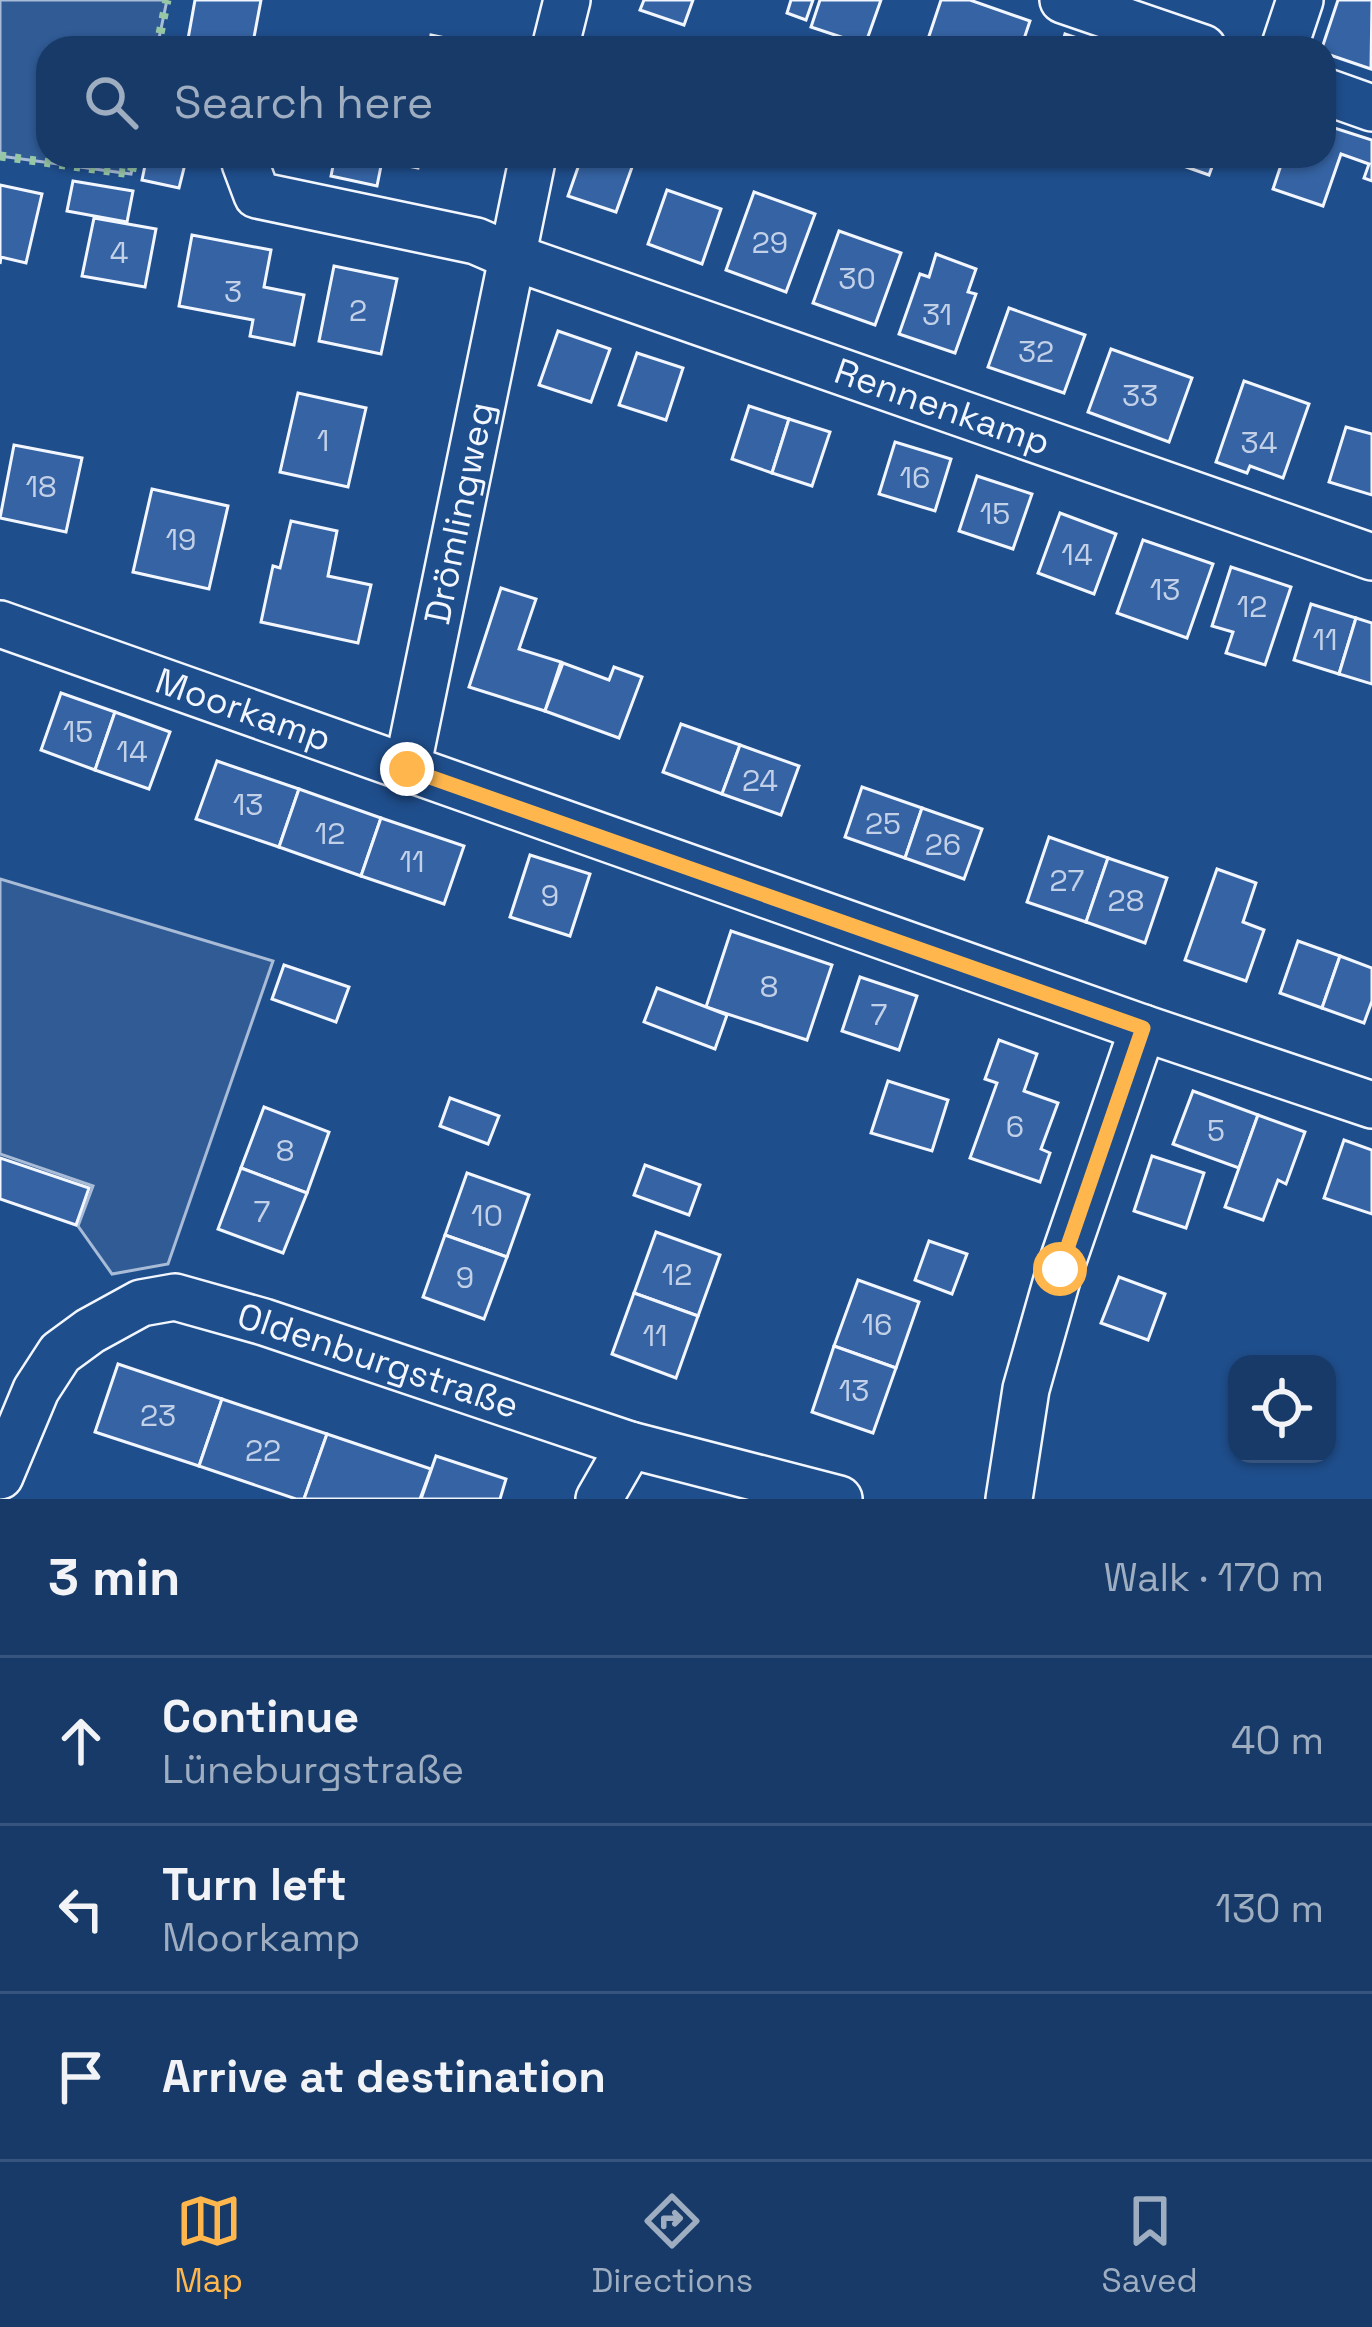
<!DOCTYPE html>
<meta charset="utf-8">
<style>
:root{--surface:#173a69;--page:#244571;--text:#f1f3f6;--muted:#9eadc0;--line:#36547d;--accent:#ffb74d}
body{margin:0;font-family:"Space Grotesk",sans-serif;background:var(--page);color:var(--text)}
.controls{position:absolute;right:36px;bottom:36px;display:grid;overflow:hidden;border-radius:24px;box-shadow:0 3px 9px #0004}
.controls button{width:108px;height:108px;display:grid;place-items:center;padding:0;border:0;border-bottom:3px solid var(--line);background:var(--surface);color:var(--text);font:60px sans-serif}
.stop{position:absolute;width:36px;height:36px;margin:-27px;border:9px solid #ffb74d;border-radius:50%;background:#fff}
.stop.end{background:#ffb74d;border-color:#fff;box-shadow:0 3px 12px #0008}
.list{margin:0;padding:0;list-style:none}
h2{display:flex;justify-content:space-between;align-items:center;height:156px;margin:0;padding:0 48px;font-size:51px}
h2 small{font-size:39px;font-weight:400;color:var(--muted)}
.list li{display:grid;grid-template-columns:78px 1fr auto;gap:36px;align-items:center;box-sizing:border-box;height:168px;padding:0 48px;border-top:3px solid var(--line)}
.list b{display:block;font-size:45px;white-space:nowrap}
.list p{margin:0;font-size:39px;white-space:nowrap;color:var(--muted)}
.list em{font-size:39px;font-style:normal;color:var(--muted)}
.icon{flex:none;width:66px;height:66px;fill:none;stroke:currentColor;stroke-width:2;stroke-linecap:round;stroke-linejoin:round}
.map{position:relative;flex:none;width:1372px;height:1499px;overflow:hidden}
.search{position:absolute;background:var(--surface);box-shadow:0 3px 9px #0004;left:36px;right:36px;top:36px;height:132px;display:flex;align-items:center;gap:30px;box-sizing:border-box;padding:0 42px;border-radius:36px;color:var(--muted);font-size:45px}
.sheet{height:660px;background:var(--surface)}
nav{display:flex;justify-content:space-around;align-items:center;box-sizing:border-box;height:168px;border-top:3px solid var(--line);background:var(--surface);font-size:33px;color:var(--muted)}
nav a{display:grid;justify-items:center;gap:6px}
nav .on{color:var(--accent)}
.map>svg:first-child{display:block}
.green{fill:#305b95;stroke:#a8bbd7;stroke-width:3}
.building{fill:#3563a3;stroke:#f2f6ff;stroke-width:3}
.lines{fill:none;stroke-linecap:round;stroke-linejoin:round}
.minor-casing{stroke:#f2f6ff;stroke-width:50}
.minor{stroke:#1f4e8c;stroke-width:45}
.hedge{stroke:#97c8a6;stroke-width:9;stroke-dasharray:6 9;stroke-linecap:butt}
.route{stroke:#ffb74d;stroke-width:15}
.labels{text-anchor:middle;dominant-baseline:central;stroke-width:9;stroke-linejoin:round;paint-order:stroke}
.number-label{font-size:30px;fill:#c3d1e8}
.street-label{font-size:36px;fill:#f2f6ff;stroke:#1f4e8c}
</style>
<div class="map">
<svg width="1372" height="1499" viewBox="0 0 1372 1499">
<rect width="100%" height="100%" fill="#1f4e8c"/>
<!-- green -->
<g class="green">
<path d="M 0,0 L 167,0 L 157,48 L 48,48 L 48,156 L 135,156 L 131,174 L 0,156 Z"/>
<path d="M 0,879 L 273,961 L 168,1264 L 112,1274 L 78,1226 L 93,1186 L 0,1154 Z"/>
</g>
<!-- building -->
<g class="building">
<path d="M 195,0 L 261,0 L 252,48 L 188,39 Z"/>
<path d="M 644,0 L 693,0 L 684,25 L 640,10 Z"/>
<path d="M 791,0 L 813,0 L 806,20 L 787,13 Z"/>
<path d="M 820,0 L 881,0 L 865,45 L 811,27 Z"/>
<path d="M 941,0 L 970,0 L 1030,21 L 1021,48 L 925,48 Z"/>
<path d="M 1338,0 L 1372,0 L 1371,69 L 1324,53 L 1322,48 Z"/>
<path d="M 1065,34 L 1107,48 L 1061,48 Z"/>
<path d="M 431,35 L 484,46 L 484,48 L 429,48 Z"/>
<path d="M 1324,118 L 1330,120 L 1328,126 L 1372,140 L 1372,181 L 1364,178 L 1369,164 L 1341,154 L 1323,206 L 1273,189 L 1284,156 L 1324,156 Z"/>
<path d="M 147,156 L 187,156 L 179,188 L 142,180 Z"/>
<path d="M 335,156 L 421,156 L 418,168 L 382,161 L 377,186 L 331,176 Z"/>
<path d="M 582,156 L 636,156 L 616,212 L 568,196 Z"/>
<path d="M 1155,156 L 1216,156 L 1209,175 Z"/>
<path d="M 73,181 L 133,191 L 127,222 L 67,211 Z"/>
<path d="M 0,185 L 42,194 L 26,263 L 1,257 L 0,264 Z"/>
<path d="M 667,190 L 721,209 L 702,264 L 648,244 Z"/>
<path d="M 754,192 L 815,214 L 786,292 L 726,270 Z"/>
<path d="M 94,218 L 156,229 L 145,287 L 82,276 Z"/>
<path d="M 839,231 L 901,253 L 875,325 L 813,303 Z"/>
<path d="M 192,235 L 271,250 L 264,287 L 304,295 L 294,345 L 250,336 L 253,320 L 179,306 Z"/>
<path d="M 936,254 L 976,269 L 968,292 L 976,294 L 955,353 L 899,334 L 920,274 L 929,277 Z"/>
<path d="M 334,266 L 397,279 L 381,354 L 319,341 Z"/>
<path d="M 1009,308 L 1085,335 L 1064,393 L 988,367 Z"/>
<path d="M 558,331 L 610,349 L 591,402 L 539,385 Z"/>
<path d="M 1111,349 L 1192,378 L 1169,442 L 1088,412 Z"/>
<path d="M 637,353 L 683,368 L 666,420 L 619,405 Z"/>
<path d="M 1244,381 L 1309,404 L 1283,478 L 1250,466 L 1247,473 L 1216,462 Z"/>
<path d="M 298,393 L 366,408 L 348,487 L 280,472 Z"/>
<path d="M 749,406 L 789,419 L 772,473 L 732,459 Z"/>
<path d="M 789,419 L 830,432 L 812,486 L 772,473 Z"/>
<path d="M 1346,427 L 1372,434 L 1372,495 L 1329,482 Z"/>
<path d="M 895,442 L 951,459 L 935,511 L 879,494 Z"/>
<path d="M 14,445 L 82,458 L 66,532 L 0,518 Z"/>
<path d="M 977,476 L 1032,494 L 1013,549 L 959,531 Z"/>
<path d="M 152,489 L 228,506 L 209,589 L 133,572 Z"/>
<path d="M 1060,513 L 1116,534 L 1094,594 L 1038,573 Z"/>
<path d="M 291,521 L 337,531 L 328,576 L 371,585 L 358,643 L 261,622 L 273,566 L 280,568 Z"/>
<path d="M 1143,540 L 1213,564 L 1187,638 L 1117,613 Z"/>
<path d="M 1231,567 L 1291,587 L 1265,665 L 1226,653 L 1233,632 L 1212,626 Z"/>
<path d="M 501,588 L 536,599 L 519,649 L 561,662 L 545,711 L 469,687 Z"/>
<path d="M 1311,604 L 1356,618 L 1339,674 L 1294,660 Z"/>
<path d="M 1356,618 L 1372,623 L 1372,684 L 1339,674 Z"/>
<path d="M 563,663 L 609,680 L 614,667 L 642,677 L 619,738 L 545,711 Z"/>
<path d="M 61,693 L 115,712 L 95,770 L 41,750 Z"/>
<path d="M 115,712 L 170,732 L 149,789 L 95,770 Z"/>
<path d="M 681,724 L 740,745 L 722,794 L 663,772 Z"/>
<path d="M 740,745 L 799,766 L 781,815 L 722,794 Z"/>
<path d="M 217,761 L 299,789 L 279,847 L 196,819 Z"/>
<path d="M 862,787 L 922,808 L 905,858 L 845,837 Z"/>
<path d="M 299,789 L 381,818 L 361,876 L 279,847 Z"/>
<path d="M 922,808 L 982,829 L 964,879 L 905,858 Z"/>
<path d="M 381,818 L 464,846 L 444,904 L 361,876 Z"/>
<path d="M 1049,837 L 1108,858 L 1086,922 L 1027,902 Z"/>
<path d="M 530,855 L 590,874 L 570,936 L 510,917 Z"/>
<path d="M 1108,858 L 1167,878 L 1145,943 L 1086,922 Z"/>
<path d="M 1217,869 L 1256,883 L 1243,922 L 1264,930 L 1246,981 L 1185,960 Z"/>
<path d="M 731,931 L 832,965 L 807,1040 L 706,1007 Z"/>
<path d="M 1298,941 L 1340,956 L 1322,1008 L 1280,993 Z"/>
<path d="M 1340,956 L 1372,968 L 1372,1001 L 1364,1023 L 1322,1008 Z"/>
<path d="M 284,965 L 349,987 L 336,1022 L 272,999 Z"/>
<path d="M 860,977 L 917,996 L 899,1050 L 842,1031 Z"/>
<path d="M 657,988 L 727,1015 L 715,1049 L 644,1022 Z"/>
<path d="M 999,1040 L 1037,1054 L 1024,1091 L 1058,1103 L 1041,1149 L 1050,1153 L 1040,1182 L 970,1158 L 997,1083 L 985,1079 Z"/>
<path d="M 888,1081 L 948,1100 L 932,1151 L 871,1133 Z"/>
<path d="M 1193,1091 L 1258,1115 L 1239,1168 L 1173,1144 Z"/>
<path d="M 450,1098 L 499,1116 L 488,1144 L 440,1126 Z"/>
<path d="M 264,1107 L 329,1132 L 307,1193 L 241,1168 Z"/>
<path d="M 1258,1115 L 1305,1132 L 1286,1184 L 1278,1180 L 1263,1220 L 1225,1207 Z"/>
<path d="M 1344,1140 L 1372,1150 L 1372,1214 L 1324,1198 Z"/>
<path d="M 1152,1156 L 1204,1173 L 1186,1228 L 1134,1211 Z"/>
<path d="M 0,1158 L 89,1188 L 76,1225 L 0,1199 Z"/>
<path d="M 645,1165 L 700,1185 L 689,1215 L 634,1195 Z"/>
<path d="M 241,1168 L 307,1193 L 283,1253 L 218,1229 Z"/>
<path d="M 467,1173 L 529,1195 L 507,1257 L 445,1235 Z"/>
<path d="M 656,1232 L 720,1255 L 698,1316 L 634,1293 Z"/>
<path d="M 445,1235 L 507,1257 L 484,1319 L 423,1297 Z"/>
<path d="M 929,1241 L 967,1254 L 952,1294 L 915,1280 Z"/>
<path d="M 1119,1277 L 1165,1294 L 1148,1340 L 1101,1323 Z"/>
<path d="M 858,1280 L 919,1302 L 896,1368 L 834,1346 Z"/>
<path d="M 634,1293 L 698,1316 L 676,1378 L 612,1354 Z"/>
<path d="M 834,1346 L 896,1368 L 873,1433 L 812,1412 Z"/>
<path d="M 118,1364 L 222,1399 L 199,1466 L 95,1432 Z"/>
<path d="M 222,1399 L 327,1434 L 304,1499 L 296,1499 L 199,1466 Z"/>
<path d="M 327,1434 L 431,1469 L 420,1499 L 304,1499 Z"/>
<path d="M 436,1456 L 506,1479 L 500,1499 L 421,1499 Z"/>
</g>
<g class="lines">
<!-- minor casing -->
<g class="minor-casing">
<g id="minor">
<path d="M 1063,0 L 1203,48"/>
<path d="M 555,48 L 567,0"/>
<path d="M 1284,48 L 1300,0"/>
<path d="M 1324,91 L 1372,108"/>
<path id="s1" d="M 245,163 L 257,195 L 476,241 L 513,257 L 1372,557"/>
<path id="s2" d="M 0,624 L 1143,1028 L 1372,1105"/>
<path id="s3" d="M 407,769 L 533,156"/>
<path id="s4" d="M 0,1476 L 36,1390 L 60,1353 L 90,1331 L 141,1303 L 175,1297 L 264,1322 L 630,1445 L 839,1499"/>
<path d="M 599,1499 L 630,1445"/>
<path d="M 1009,1499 L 1026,1389 L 1060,1269 L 1143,1028"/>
</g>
</g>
<!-- minor -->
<use href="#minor" class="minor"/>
<!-- hedge -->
<g class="hedge">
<path d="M 157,48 L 167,0"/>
<path d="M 0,156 L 131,174 L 135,156"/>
</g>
</g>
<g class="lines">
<!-- route -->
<path class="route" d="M 407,769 L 1143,1028 L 1060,1269"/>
</g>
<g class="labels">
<!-- number labels -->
<g class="number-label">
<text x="770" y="242">29</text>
<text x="119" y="252">4</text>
<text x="857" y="278">30</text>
<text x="233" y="291">3</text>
<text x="358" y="310">2</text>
<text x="937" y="314">31</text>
<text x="1036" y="351">32</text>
<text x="1140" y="395">33</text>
<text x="323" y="440">1</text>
<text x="1259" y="442">34</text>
<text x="915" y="477">16</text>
<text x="41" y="486">18</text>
<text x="995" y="513">15</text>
<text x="181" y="539">19</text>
<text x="1077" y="554">14</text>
<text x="1165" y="589">13</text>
<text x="1252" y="606">12</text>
<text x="1325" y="639">11</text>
<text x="78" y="731">15</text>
<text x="132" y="751">14</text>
<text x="760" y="780">24</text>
<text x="248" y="804">13</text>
<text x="883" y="823">25</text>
<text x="330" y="833">12</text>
<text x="943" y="844">26</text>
<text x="412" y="861">11</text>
<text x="1067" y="880">27</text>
<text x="550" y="895">9</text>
<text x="1126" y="900">28</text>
<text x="769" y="986">8</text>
<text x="879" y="1014">7</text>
<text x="1015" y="1126">6</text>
<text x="1216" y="1130">5</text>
<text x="285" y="1150">8</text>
<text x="262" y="1211">7</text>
<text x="487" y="1215">10</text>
<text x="677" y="1274">12</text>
<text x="465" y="1277">9</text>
<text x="877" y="1324">16</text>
<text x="655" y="1335">11</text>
<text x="854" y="1390">13</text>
<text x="158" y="1415">23</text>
<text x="263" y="1450">22</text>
</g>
<!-- street labels -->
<g class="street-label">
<text stroke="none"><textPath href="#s1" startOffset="753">Rennenkamp</textPath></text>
<text stroke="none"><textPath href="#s3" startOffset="261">Drömlingweg</textPath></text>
<text stroke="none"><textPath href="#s2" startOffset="258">Moorkamp</textPath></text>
<text stroke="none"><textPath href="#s4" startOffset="480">Oldenburgstraße</textPath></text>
</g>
</g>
</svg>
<div class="controls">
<button><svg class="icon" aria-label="locate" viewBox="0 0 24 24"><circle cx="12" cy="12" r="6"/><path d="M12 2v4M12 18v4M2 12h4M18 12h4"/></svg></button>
</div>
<div class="stop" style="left:1060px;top:1269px"></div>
<div class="stop end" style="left:407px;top:769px"></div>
<div class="search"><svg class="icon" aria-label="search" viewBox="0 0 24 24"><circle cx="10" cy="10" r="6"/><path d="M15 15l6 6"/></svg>Search here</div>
</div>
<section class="sheet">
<h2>3 min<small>Walk · 170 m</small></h2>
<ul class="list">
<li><svg class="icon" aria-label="ahead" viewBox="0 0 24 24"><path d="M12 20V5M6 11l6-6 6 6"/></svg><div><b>Continue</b><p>Lüneburgstraße</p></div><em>40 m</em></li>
<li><svg class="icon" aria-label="left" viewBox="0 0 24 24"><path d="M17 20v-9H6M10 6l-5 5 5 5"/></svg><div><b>Turn left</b><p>Moorkamp</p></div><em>130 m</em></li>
<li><svg class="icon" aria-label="arrive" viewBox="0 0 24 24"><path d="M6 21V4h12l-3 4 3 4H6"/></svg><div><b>Arrive at destination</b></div></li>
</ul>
</section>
<nav>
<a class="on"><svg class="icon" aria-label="map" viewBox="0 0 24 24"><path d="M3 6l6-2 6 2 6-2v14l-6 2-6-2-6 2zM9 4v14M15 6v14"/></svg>Map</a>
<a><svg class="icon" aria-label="directions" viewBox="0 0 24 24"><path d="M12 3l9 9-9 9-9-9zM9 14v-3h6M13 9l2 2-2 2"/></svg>Directions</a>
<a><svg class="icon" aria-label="saved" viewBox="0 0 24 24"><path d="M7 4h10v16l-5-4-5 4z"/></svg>Saved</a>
</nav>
